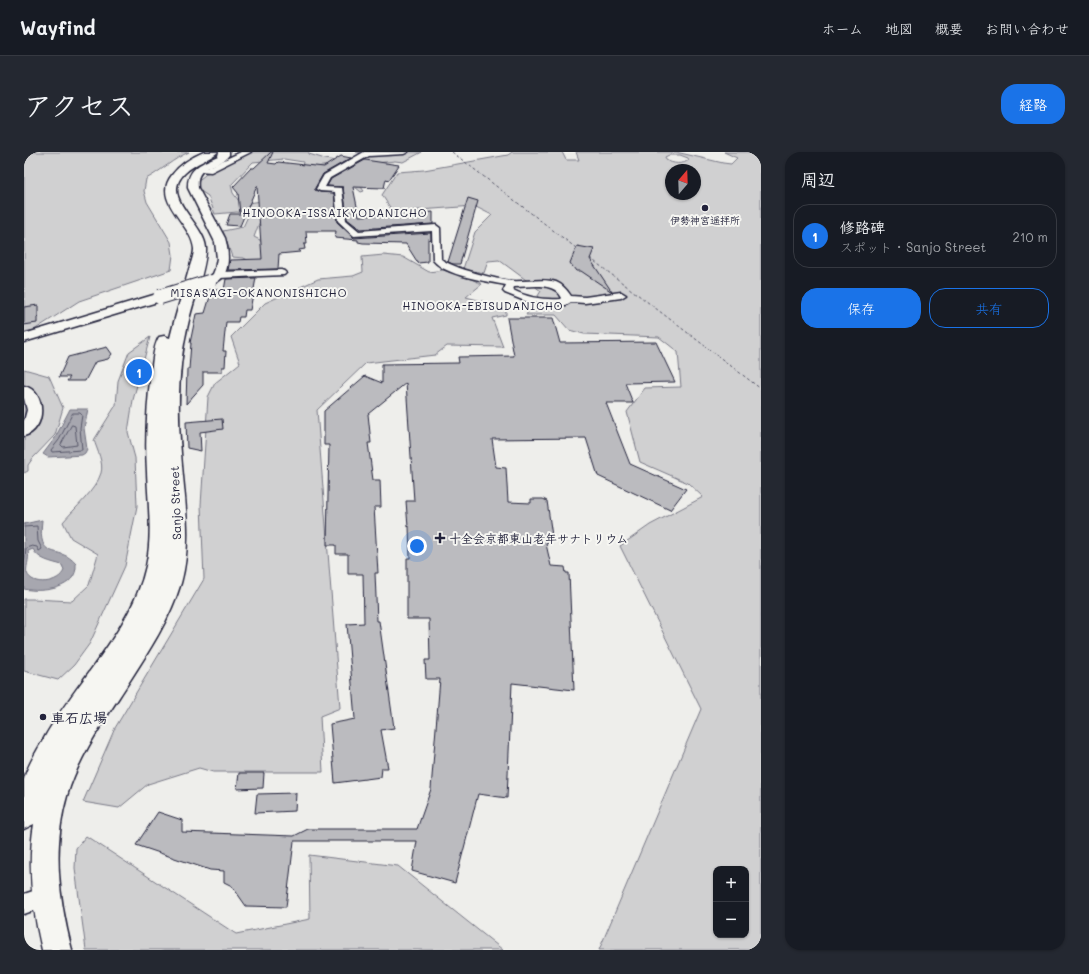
<!DOCTYPE html>
<html lang="ja">
<meta charset="utf-8">
<style>
:root{--surface:#171b24;--page:#242831;--text:#f1f3f6;--muted:#9ea1a6;--line:#363941;--accent:#1a73e8}
body{margin:0;font-family:Mali,"Klee One",sans-serif;background:var(--page);color:var(--text)}
.controls{position:absolute;right:12px;bottom:12px;display:grid;overflow:hidden;border-radius:8px;box-shadow:0 1px 3px #0004}
.controls button{width:36px;height:36px;display:grid;place-items:center;padding:0;border:0;border-bottom:1px solid var(--line);background:var(--surface);color:var(--text);font:20px sans-serif}
.compass{position:absolute;left:641px;top:12px;width:36px;height:36px;border-radius:50%;background:var(--surface);box-shadow:0 1px 3px #0004;rotate:19deg}
.you{position:absolute;left:393px;top:394px;width:14px;height:14px;margin:-10px;border:3px solid #fff;border-radius:50%;background:#1a73e8;box-shadow:0 0 0 6px #1a73e833}
.badge{display:grid;place-items:center;width:26px;height:26px;border-radius:50%;background:var(--accent);color:#fff;font-size:13px;font-weight:700}
.pin{position:absolute;translate:-50% -50%;border:2px solid #fff;box-shadow:0 1px 4px #0006}
.list{margin:0;padding:0;list-style:none}
h2{display:flex;justify-content:space-between;align-items:center;height:52px;margin:0;padding:0 16px;font-size:17px}
h2 small{font-size:13px;font-weight:400;color:var(--muted)}
.list li{display:grid;grid-template-columns:26px 1fr auto;gap:12px;align-items:center;box-sizing:border-box;height:64px;margin:0 8px 8px;padding:0 8px;border:1px solid var(--line);border-radius:16px}
.list b{display:block;font-size:15px;white-space:nowrap}
.list p{margin:0;font-size:13px;white-space:nowrap;color:var(--muted)}
.list em{font-size:13px;font-style:normal;color:var(--muted)}
.actions{display:flex;gap:8px;padding:12px 16px}
.actions a{flex:1;padding:9px 0;border:1px solid var(--accent);border-radius:16px;text-align:center;font-size:14px;color:var(--accent)}
.actions .main{background:var(--accent);color:#fff}
.map{position:relative;flex:none;width:737px;height:798px;overflow:hidden;border-radius:16px}
header{display:flex;align-items:center;gap:24px;box-sizing:border-box;height:56px;padding:0 20px;background:var(--surface);border-bottom:1px solid var(--line)}
header strong{font-size:19px}
nav{display:flex;gap:22px;margin-inline-start:auto;font-size:14px}
.intro{display:flex;align-items:center;justify-content:space-between;box-sizing:border-box;height:96px;padding:0 24px}
h1{margin:0;font-size:28px}
.button{padding:10px 18px;border-radius:16px;background:var(--accent);color:#fff;font-size:14px;font-weight:700}
main{display:flex;gap:24px;padding:0 24px}
aside{flex:1;background:var(--surface);border-radius:16px;box-shadow:0 1px 3px #0004}
.map>svg:first-child{display:block}
.green{fill:#d0d0d1;stroke:#797986;fill-rule:evenodd}
.water{fill:#a7a7af;stroke:#727281;fill-rule:evenodd}
.lines{fill:none;stroke-linecap:round;stroke-linejoin:round}
.shore{stroke:#575769;stroke-width:1}
.ferry{stroke:#575769;stroke-width:1;stroke-dasharray:3 2.5;stroke-linecap:butt}
.building{fill:#bbbbbf;stroke:#22223b}
.minor-casing{stroke:#22223b;stroke-width:3}
.tertiary-casing{stroke:#22223b;stroke-width:3}
.secondary-casing{stroke:#22223b;stroke-width:3}
.minor{fill:#f6f6f2;fill-rule:evenodd}
.tertiary{fill:#f6f6f2;fill-rule:evenodd}
.secondary{fill:#f6f6f2;fill-rule:evenodd}
.tertiary-bridge-casing{stroke:#22223b;stroke-width:16;stroke-linecap:butt}
.tertiary-bridge{stroke:#f6f6f2;stroke-width:14}
.poi-dot{fill:#22223b;stroke:#f6f6f2;stroke-width:1.5}
.labels{text-anchor:middle;dominant-baseline:central;stroke-width:4;stroke-linejoin:round;paint-order:stroke}
.far-poi-label{font-size:10px;font-weight:bold;fill:#22223b;stroke:#f6f6f2}
.far-neighbourhood-label{font-size:11px;letter-spacing:1px;fill:#22223b;stroke:#f6f6f2}
.street-label{font-size:12px;fill:#22223b;stroke:#f6f6f2}
.poi-label{font-size:12px;font-weight:bold;fill:#22223b;stroke:#f6f6f2;text-anchor:start}
.near-poi-label{font-size:14px;font-weight:bold;fill:#22223b;stroke:#f6f6f2;text-anchor:start}
</style>
<header>
<strong>Wayfind</strong>
<nav><a>ホーム</a><a>地図</a><a>概要</a><a>お問い合わせ</a></nav>
</header>
<div class="intro"><h1>アクセス</h1><a class="button">経路</a></div>
<main>
<div class="map">
<svg width="737" height="798" viewBox="0 0 737 798">
<rect width="100%" height="100%" fill="#eeeeeb"/>
<filter id="ink" filterUnits="userSpaceOnUse"><feTurbulence type="fractalNoise" baseFrequency=".025" numOctaves="2"/><feDisplacementMap in="SourceGraphic" scale="8" xChannelSelector="R" yChannelSelector="G"/><feConvolveMatrix kernelMatrix="1 2 1 2 8 2 1 2 1" color-interpolation-filters="sRGB"/></filter>
<g filter="url(#ink)">
<!-- green -->
<g class="green">
<path d="M 0,0 L 165,0 C 149,7 137,19 122,27 L 120,39 L 123,50 L 147,90 L 149,103 L 147,118 L 55,149 L 10,178 L 0,180 Z"/>
<path d="M 214,0 L 285,0 L 285,2 L 301,7 L 321,11 L 338,1 L 332,0 L 398,0 L 379,10 L 371,9 L 352,11 L 337,35 L 340,39 L 337,40 L 331,35 L 336,11 L 333,10 L 322,16 C 312,11 301,14 291,15 C 287,15 282,14 278,14 L 279,10 L 260,7 L 229,10 L 207,33 L 209,41 L 217,52 L 252,47 L 236,69 L 230,85 L 236,88 L 237,90 L 253,93 L 255,103 L 229,111 L 220,106 L 208,105 L 199,79 L 219,75 L 225,62 L 213,60 L 191,62 L 184,44 L 175,38 L 173,33 L 176,27 L 202,6 Z"/>
<path d="M 488,0 L 538,0 L 542,8 L 555,8 L 552,0 L 652,0 L 699,11 L 707,12 L 713,6 L 700,0 L 737,0 L 737,798 L 575,798 L 677,557 L 596,394 L 626,373 L 679,345 L 664,331 L 616,310 L 603,260 L 621,236 L 657,235 L 654,200 L 635,185 L 560,182 L 545,178 L 532,163 L 502,163 L 517,139 L 475,108 L 464,109 L 460,121 L 439,117 L 451,80 L 468,63 L 450,54 L 369,60 L 358,43 L 373,20 L 400,18 L 484,3 ZM 645,3 L 656,3 L 664,6 L 665,8 C 658,13 649,12 642,8 L 641,5 ZM 647,18 L 671,18 L 671,42 L 647,42 ZM 692,717 L 722,717 L 722,783 L 692,783 Z"/>
<path d="M 360,103 L 379,105 L 405,120 L 419,118 L 447,127 L 458,132 L 442,145 L 482,155 L 482,163 L 468,166 L 479,195 L 423,194 L 411,203 L 342,211 L 293,258 L 316,556 L 296,564 L 299,620 L 189,620 L 175,616 L 124,632 L 95,656 L 59,650 L 91,576 L 180,427 L 177,353 L 184,245 L 191,231 L 216,211 L 207,185 L 241,151 L 294,127 L 329,124 L 339,120 L 338,105 Z"/>
<path d="M 126,185 L 109,248 L 104,280 L 111,306 L 113,354 L 101,414 L 66,491 L 50,513 L 34,528 L 0,519 L 0,447 L 9,447 L 48,449 L 65,433 L 74,402 L 47,386 L 39,370 C 50,357 72,338 77,321 C 80,311 73,298 70,288 L 92,253 L 94,229 L 105,200 Z"/>
<path d="M 0,217 L 25,224 L 39,256 L 31,283 L 9,306 L 4,313 L 4,319 L 0,321 Z"/>
<path d="M 62,684 L 212,782 L 286,767 L 285,703 L 374,714 L 479,798 L 62,798 L 51,716 L 52,696 Z"/>
</g>
<!-- water -->
<g class="water">
<path d="M 46,257 L 64,257 L 60,276 L 63,297 L 61,301 L 58,303 L 43,304 L 24,305 L 19,302 L 31,286 Z"/>
<path d="M 18,368 C 13,412 35,391 52,412 C 54,437 18,441 0,437 L 0,372 ZM 9,397 C 14,408 28,410 38,413 L 40,418 C 36,431 8,435 3,421 C 1,417 6,407 4,399 Z"/>
</g>
<g class="lines">
<!-- shore -->
<g class="shore">
<path d="M 49,261 L 56,261 L 58,263 L 56,276 L 58,298 L 28,300 L 27,298 L 35,288 Z"/>
<path d="M 48,273 L 51,274 L 53,293 L 39,295 L 37,293 Z"/>
<path d="M 0,375 L 13,374 L 14,389 L 18,397 L 15,399 L 13,395 L 8,394 L 2,396 L 0,413"/>
</g>
<!-- ferry -->
<g class="ferry">
<path d="M 428,0 L 552,96"/>
<path d="M 566,106 L 737,237"/>
</g>
</g>
<!-- building -->
<g class="building">
<path d="M 247,0 L 249,0 L 244,11 L 252,12 L 254,10 L 300,15 L 317,4 L 327,6 L 299,22 L 291,36 L 291,38 L 296,40 L 310,41 L 313,70 L 330,86 L 407,81 L 407,88 L 404,87 L 404,110 L 394,111 L 382,92 L 339,91 L 334,90 L 334,88 L 311,86 L 312,79 L 282,79 L 283,92 L 280,92 L 281,97 L 275,98 L 276,100 L 255,102 L 254,117 L 204,118 L 206,108 L 238,107 L 233,34 L 216,74 L 202,73 L 206,62 L 216,62 L 214,41 L 209,35 L 227,16 L 230,16 Z"/>
<path d="M 341,8 L 375,13 L 365,28 L 362,27 L 360,36 L 329,35 L 335,64 L 362,63 L 361,61 L 393,59 L 393,61 L 409,60 L 409,72 L 336,77 L 323,67 L 319,35 L 303,34 L 307,27 Z"/>
<path d="M 444,46 L 454,49 L 436,112 L 429,112 L 424,110 Z"/>
<path d="M 553,94 L 570,97 L 566,107 L 588,140 L 557,119 L 552,119 L 546,111 Z"/>
<path d="M 232,126 L 226,158 L 221,158 L 220,165 L 215,165 L 214,170 L 202,170 L 199,199 L 202,199 L 201,215 L 198,215 L 198,220 L 179,220 L 179,233 L 162,252 L 163,217 L 165,217 L 167,191 L 166,191 L 172,162 L 181,161 L 188,138 L 200,138 L 202,127 Z"/>
<path d="M 14,153 L 14,165 L 13,166 L 13,171 L 0,173 L 0,155 Z"/>
<path d="M 483,166 L 529,166 L 536,191 L 632,190 L 651,230 L 601,231 L 609,251 L 582,251 L 606,312 L 662,337 L 646,358 L 574,324 L 562,286 L 468,287 L 472,315 L 482,316 L 484,350 L 507,351 L 507,347 L 519,347 L 523,349 L 528,384 L 523,384 L 524,391 L 522,392 L 527,414 L 541,415 L 542,421 L 545,421 L 550,538 L 488,531 L 483,646 L 454,642 L 431,731 L 388,719 L 393,689 L 270,689 L 262,755 L 222,754 L 208,734 L 200,730 L 200,719 L 186,718 L 112,693 L 134,660 L 158,668 L 158,680 L 270,684 L 284,677 L 393,677 L 407,637 L 416,527 L 402,527 L 401,508 L 406,508 L 405,467 L 383,467 L 383,406 L 386,406 L 385,374 L 384,375 L 382,349 L 390,349 L 382,231 L 344,262 L 347,291 L 344,291 L 349,328 L 356,328 L 357,355 L 350,355 L 354,421 L 351,421 L 353,469 L 355,469 L 370,576 L 357,578 L 364,616 L 358,616 L 357,625 L 311,631 L 306,572 L 331,567 L 323,472 L 340,471 L 339,422 L 324,422 L 324,402 L 312,402 L 312,393 L 303,393 L 305,293 L 300,293 L 300,259 L 341,224 L 358,231 L 358,212 L 435,211 L 434,205 L 490,204 Z"/>
<path d="M 83,195 L 88,202 L 84,207 L 71,210 L 61,229 L 43,229 L 46,225 L 35,225 L 44,205 Z"/>
<path d="M 198,267 L 199,277 L 176,280 L 177,299 L 163,296 L 162,270 Z"/>
<path d="M 215,621 L 240,621 L 239,636 L 213,637 Z"/>
<path d="M 272,641 L 271,659 L 231,661 L 233,642 Z"/>
</g>
<g class="lines">
<!-- minor casing -->
<g class="minor-casing">
<g id="minor">
<path d="M 217,0 L 227,0 L 187,20 L 175,19 L 171,17 L 175,15 L 183,16 Z"/>
<path d="M 340,0 L 384,0 L 380,2 L 345,4 L 306,26 L 301,35 L 318,36 L 322,68 L 335,79 L 412,73 L 416,76 L 417,107 C 428,116 474,128 488,129 C 500,130 521,126 532,130 C 539,133 543,138 547,144 L 561,145 L 597,140 L 602,143 L 597,146 L 561,151 L 547,150 L 542,153 L 527,153 L 501,149 L 481,141 L 479,139 L 482,133 C 462,129 421,124 409,108 L 408,79 L 330,84 L 314,69 L 311,40 L 296,39 L 292,37 L 300,23 ZM 490,135 C 507,135 530,129 538,146 L 537,147 C 521,148 504,146 489,138 Z"/>
<path d="M 257,118 L 260,119 L 262,121 L 260,123 L 195,126 L 190,123 L 195,120 Z"/>
<path d="M 21,735 L 28,738 L 31,745 L 28,752 L 0,762 L 0,742 Z"/>
</g>
</g>
<!-- tertiary casing -->
<g class="tertiary-casing">
<g id="tertiary">
<path d="M 195,0 L 205,0 L 205,3 C 193,18 171,11 174,36 L 201,86 C 205,100 207,122 193,130 C 188,133 186,134 181,133 L 179,130 L 189,122 L 191,117 L 193,106 L 191,90 L 164,36 C 163,16 178,11 194,4 Z"/>
<path d="M 136,141 L 140,142 L 142,145 L 140,148 L 0,190 L 0,182 Z"/>
<path d="M 0,234 C 23,239 23,278 0,284 L 0,269 L 3,258 L 0,246 Z"/>
</g>
</g>
<!-- secondary casing -->
<g class="secondary-casing">
<path id="secondary" d="M 180,0 L 194,0 C 185,8 171,11 161,21 C 135,46 180,70 182,96 C 183,113 169,150 165,168 C 154,211 153,257 157,301 C 160,345 169,388 157,431 C 146,467 125,499 105,530 C 82,566 55,603 43,644 C 28,696 35,747 48,798 L 18,798 C 8,756 3,715 10,672 L 0,677 C 0,661 0,644 0,628 C 2,617 12,600 18,590 C 49,532 108,479 122,414 C 129,383 124,351 123,320 C 121,287 123,253 127,220 C 129,210 129,194 135,185 L 140,184 L 146,186 C 151,164 158,143 164,121 C 166,113 170,104 170,97 C 168,71 127,49 148,23 C 156,12 168,5 180,0 Z"/>
</g>
<!-- minor -->
<use href="#minor" class="minor"/>
<!-- tertiary -->
<use href="#tertiary" class="tertiary"/>
<!-- secondary -->
<use href="#secondary" class="secondary"/>
<!-- tertiary-bridge casing -->
<g class="tertiary-bridge-casing">
<path id="tertiary-bridge" d="M 136,145 L 185,130"/>
</g>
<!-- tertiary-bridge -->
<use href="#tertiary-bridge" class="tertiary-bridge"/>
</g>
</g>
<!-- markers -->
<g class="poi-dot">
<circle cx="681" cy="56" r="4"/>
<path d="M414 380h4v4h4v4h-4v4h-4v-4h-4v-4h4z"/>
<circle cx="19" cy="565" r="4"/>
</g>
<g class="labels">
<!-- far-poi labels -->
<g class="far-poi-label">
<text x="681" y="68">伊勢神宮遥拝所</text>
</g>
<!-- far-neighbourhood labels -->
<g class="far-neighbourhood-label">
<text x="311" y="60">HINOOKA-ISSAIKYODANICHO</text>
<text x="235" y="140">MISASAGI-OKANONISHICHO</text>
<text x="459" y="153">HINOOKA-EBISUDANICHO</text>
</g>
<!-- street labels -->
<g class="street-label">
<text transform="translate(151 351) rotate(-92)">Sanjo Street</text>
</g>
<!-- poi labels -->
<g class="poi-label">
<text x="425" y="386">十全会京都東山老年サナトリウム</text>
</g>
<!-- near-poi labels -->
<g class="near-poi-label">
<text x="27" y="565">車石広場</text>
</g>
</g>
</svg>
<div class="controls">
<button>+</button>
<button>−</button>
</div>
<svg class="compass" viewBox="-18 -18 36 36"><path d="M0-13l5 13h-10z" fill="#e53935"/><path d="M0 13l5-13h-10z" fill="#9ea1a6"/></svg>
<div class="you"></div>
<div class="pin badge" style="left:115px;top:220px">1</div>
</div>
<aside>
<h2>周辺<small></small></h2>
<ul class="list">
<li><span class="badge">1</span><div><b>修路碑</b><p>スポット · Sanjo Street</p></div><em>210 m</em></li>
</ul>
<div class="actions"><a class="main">保存</a><a>共有</a></div>
</aside>
</main>
